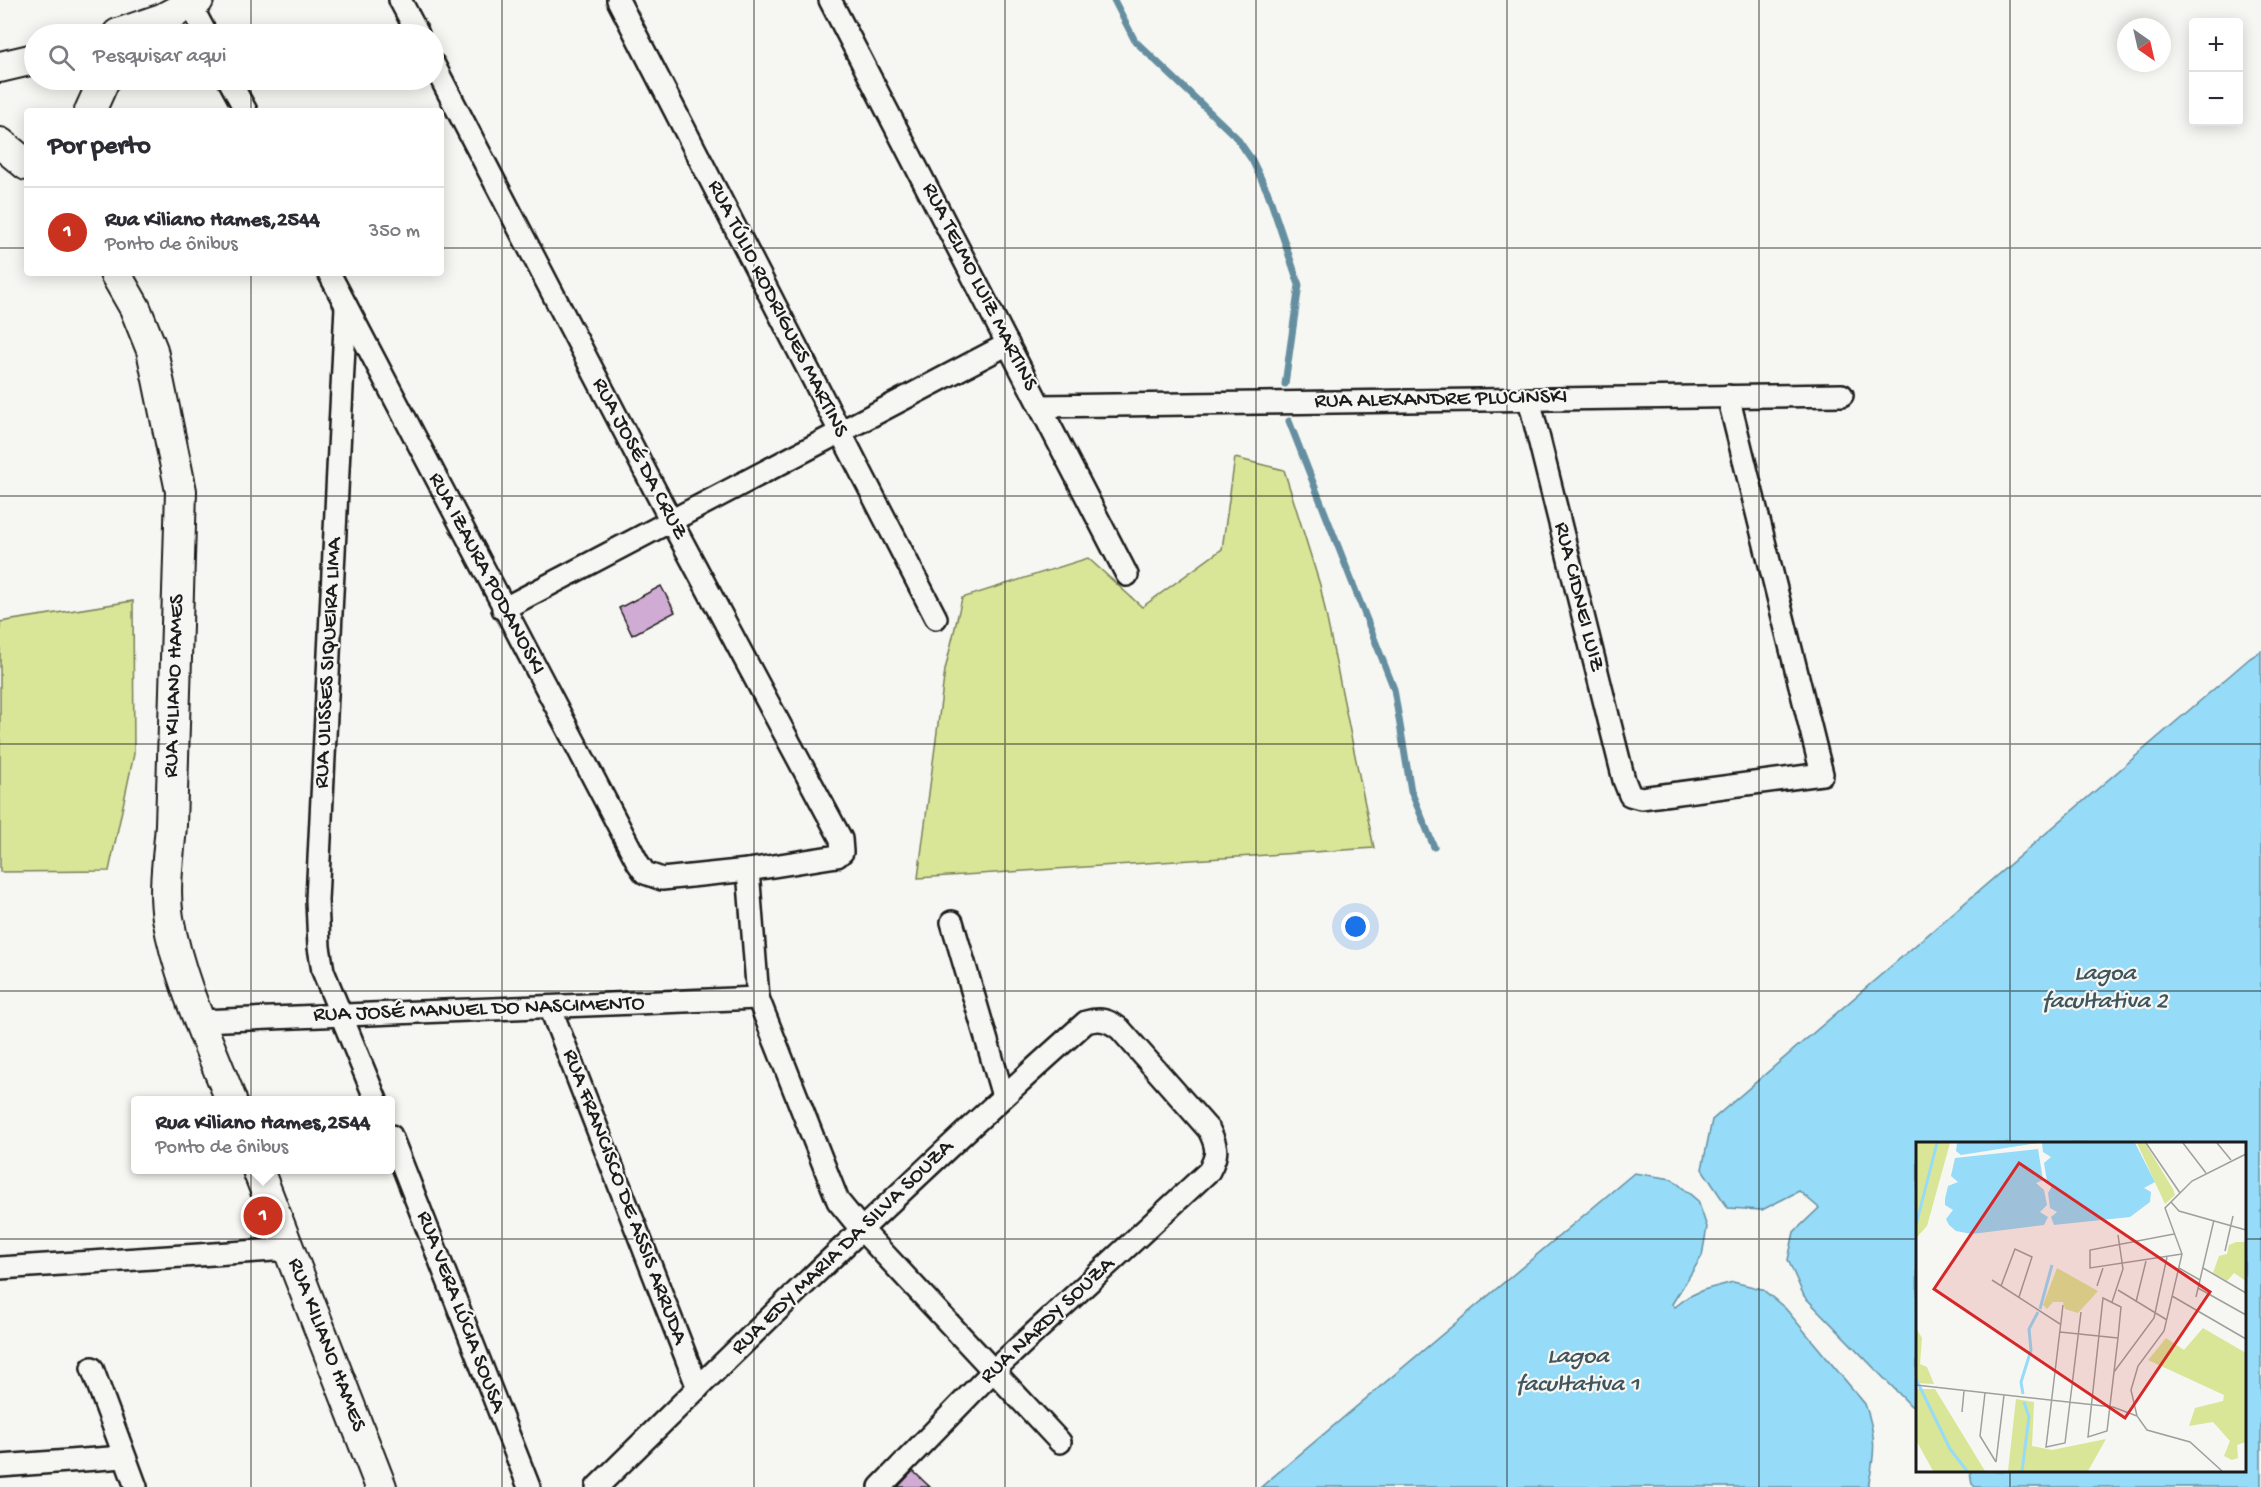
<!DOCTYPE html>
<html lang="pt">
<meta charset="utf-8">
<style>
:root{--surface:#fff;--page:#f2f2f3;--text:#2b2b33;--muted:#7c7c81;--line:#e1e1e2;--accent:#c8321e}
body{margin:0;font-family:"Gochi Hand",sans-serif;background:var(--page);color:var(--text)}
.controls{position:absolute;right:18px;top:18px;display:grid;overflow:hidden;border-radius:6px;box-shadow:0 3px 15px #0003}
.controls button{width:54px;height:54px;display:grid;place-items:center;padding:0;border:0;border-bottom:2px solid var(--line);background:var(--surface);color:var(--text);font:30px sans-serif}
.compass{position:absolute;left:2117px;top:18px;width:54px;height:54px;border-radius:50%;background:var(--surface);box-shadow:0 3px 15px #0003;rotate:146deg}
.you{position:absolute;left:1356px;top:927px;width:21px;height:21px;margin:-15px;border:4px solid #fff;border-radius:50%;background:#1a73e8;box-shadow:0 0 0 9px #1a73e833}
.badge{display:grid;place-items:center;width:39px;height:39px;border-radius:50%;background:var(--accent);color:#fff;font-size:20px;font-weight:700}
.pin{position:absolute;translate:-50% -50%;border:3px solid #fff;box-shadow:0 2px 6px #0006}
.popup{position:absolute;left:131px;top:1096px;width:264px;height:78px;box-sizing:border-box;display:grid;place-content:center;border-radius:6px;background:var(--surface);filter:drop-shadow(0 2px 4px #0005);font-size:20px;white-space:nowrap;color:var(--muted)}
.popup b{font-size:22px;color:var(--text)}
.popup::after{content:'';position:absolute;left:50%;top:100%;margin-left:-12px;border:12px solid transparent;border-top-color:var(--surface)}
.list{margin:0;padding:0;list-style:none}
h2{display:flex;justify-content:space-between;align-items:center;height:78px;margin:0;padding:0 24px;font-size:26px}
h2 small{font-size:20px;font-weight:400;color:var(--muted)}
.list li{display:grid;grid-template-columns:39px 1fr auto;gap:18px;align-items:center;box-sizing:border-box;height:90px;padding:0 24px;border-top:2px solid var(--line)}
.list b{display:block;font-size:22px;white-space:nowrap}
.list p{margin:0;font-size:20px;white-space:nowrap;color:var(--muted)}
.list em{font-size:20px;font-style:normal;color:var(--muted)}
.icon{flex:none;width:33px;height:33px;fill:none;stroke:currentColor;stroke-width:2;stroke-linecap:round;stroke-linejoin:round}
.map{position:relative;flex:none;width:2261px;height:1487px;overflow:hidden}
.search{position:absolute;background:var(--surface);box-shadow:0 3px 15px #0003;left:24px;top:24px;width:420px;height:66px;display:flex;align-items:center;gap:15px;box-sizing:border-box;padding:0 21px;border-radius:33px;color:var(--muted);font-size:22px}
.panel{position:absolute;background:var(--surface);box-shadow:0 3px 15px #0003;left:24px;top:108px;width:420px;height:168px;border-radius:6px}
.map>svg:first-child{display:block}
.green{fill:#d9e597;stroke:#7a805a;stroke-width:1.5}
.water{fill:#96dbf8;stroke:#658fa0;stroke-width:1.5}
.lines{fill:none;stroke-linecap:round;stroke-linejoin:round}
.stream{stroke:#658fa0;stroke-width:7}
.building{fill:#d0abd3;stroke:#1c1c1c;stroke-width:1.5}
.street-casing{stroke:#1c1c1c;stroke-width:26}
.secondary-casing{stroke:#1c1c1c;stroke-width:34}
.street{stroke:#f6f6f2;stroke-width:21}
.secondary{stroke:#f6f6f2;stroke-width:30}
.grid{fill:none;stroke:#1c1c1c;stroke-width:1.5;stroke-opacity:0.55}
.labels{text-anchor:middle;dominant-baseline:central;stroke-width:4.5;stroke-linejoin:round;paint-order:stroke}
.street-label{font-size:22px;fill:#1c1c1c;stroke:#f6f6f2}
.water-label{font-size:24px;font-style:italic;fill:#41555e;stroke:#f6f6f2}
.inset-river{fill:none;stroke:#96dbf8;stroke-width:3}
.inset-road{fill:none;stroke:#9f9f9c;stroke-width:1.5}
.view{fill:#d62828;fill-opacity:0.15;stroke:#d62828;stroke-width:3}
.inset-edge{fill:none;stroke:#1c1c1c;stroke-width:3}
</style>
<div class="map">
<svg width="2261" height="1487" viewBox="0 0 2261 1487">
<rect width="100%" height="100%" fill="#f6f6f2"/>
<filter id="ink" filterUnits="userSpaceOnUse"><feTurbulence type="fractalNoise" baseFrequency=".0167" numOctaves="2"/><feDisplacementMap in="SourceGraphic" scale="12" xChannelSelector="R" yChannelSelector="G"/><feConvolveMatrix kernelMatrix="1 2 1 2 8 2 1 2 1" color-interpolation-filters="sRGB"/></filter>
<g filter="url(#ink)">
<!-- green -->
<g class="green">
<path d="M 1235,458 L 1284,470 L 1320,585 L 1374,848 L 918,878 L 945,670 L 962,598 L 1088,558 L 1142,607 L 1222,549 Z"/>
<path d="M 133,601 L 134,754 L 109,871 L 0,872 L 0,622 Z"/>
</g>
<!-- water -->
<g class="water">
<path d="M 2261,651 L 2261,1487 L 1975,1487 L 1972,1484 L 1970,1471 L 2244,1470 L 2244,1144 L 1918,1144 L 1917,1406 L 1911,1406 L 1804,1296 L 1788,1260 L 1794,1232 L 1819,1208 L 1799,1191 L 1762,1210 L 1728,1208 L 1702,1169 L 1712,1120 L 2250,658 Z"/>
<path d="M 1634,1173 L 1672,1179 L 1698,1201 L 1707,1227 L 1702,1256 L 1672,1304 L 1675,1307 L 1688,1297 L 1703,1290 L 1733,1282 L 1762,1289 L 1785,1308 L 1865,1404 C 1877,1436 1875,1455 1868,1487 L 1261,1487 Z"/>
</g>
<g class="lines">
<!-- stream -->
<g class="stream">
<path d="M 1114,0 L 1135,41 L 1236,137 L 1252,160 L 1268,193 L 1299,285 L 1285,384"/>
<path d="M 1289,421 L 1394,689 L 1411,791 L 1434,847"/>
</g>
</g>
<!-- building -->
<g class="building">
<path d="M 661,586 L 675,612 L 632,635 L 619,608 Z"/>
<path d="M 913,1471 L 930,1487 L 898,1487 Z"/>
</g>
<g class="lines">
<!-- street casing -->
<g class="street-casing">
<g id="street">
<path d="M 188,0 L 206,34"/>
<path d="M 400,0 L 418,34"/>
<path d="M 618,0 L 936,618"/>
<path d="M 830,0 L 1127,575"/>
<path d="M 229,80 L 246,111"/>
<path d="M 329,273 L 638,863 L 645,873 L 662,879 L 748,870 L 837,856 L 842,852 L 841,839 L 671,521 L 434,65"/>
<path d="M 346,306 L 317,900 L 319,947 L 323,971 L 376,1100"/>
<path d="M 1529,399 L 1624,780 L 1630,795 L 1641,798 L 1822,774 L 1728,396"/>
<path d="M 1040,406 L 1842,395"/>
<path d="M 503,609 L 1008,344"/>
<path d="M 748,870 L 758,998 L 838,1201 L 861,1229 L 1060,1442"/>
<path d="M 952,922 L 1003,1096"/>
<path d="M 550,1007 L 698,1388"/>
<path d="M 200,1021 L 758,998"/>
<path d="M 391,1136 L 529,1487"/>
<path d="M 0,1268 L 289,1249"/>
<path d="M 92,1368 L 136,1487"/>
<path d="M 0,1466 L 124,1457"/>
<path d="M 597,1487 C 757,1329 918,1172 1086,1022 C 1101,1018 1108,1020 1120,1029 L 1209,1130 C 1218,1148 1218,1154 1209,1171 L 993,1371 L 880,1487"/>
</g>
</g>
<!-- secondary casing -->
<g class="secondary-casing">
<g id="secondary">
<path d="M 118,34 L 162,19 L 198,0"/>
<path d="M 0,67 L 34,59"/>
<path d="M 90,111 L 104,80"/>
<path d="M 0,143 L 27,165"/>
<path d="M 115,273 L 135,308 L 152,350 L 181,491 L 171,825 C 169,855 163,888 168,918 C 179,980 208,1041 231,1100"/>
<path d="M 258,1170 L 381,1487"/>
</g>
</g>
<!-- street -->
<use href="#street" class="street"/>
<!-- secondary -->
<use href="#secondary" class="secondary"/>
</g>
</g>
<!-- grid -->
<path class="grid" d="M 251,0 L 251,34M 502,0 L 502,1487M 754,0 L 754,1487M 1005,0 L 1005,1487M 1256,0 L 1256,1487M 1507,0 L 1507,1487M 1759,0 L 1759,1487M 2010,0 L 2010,1144M 251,80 L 251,111M 0,248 L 27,248M 441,248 L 2261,248M 251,273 L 251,1487M 0,496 L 2261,496M 0,744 L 2261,744M 0,991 L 2261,991M 0,1239 L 1918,1239M 2244,1239 L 2261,1239M 2010,1470 L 2010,1487"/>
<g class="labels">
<!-- street labels -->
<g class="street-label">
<text transform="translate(979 287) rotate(63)">RUA TELMO LUIZ MARTINS</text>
<text transform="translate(777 309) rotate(63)">RUA TÚLIO RODRIGUES MARTINS</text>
<text transform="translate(1441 400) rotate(-1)">RUA ALEXANDRE PLUCINSKI</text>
<text transform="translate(639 459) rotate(62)">RUA JOSÉ DA CRUZ</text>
<text transform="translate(486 574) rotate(62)">RUA IZAURA PODANOSKI</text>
<text transform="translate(1578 597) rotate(76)">RUA CIDNEI LUIZ</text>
<text transform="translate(329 663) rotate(-87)">RUA ULISSES SIQUEIRA LIMA</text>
<text transform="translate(175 686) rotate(-88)">RUA KILIANO HAMES</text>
<text transform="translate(479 1010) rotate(-2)">RUA JOSÉ MANUEL DO NASCIMENTO</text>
<text transform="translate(624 1197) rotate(69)">RUA FRANCISCO DE ASSIS ARRUDA</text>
<text transform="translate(843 1248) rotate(-44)">RUA EDY MARIA DA SILVA SOUZA</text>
<text transform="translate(460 1312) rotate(69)">RUA VERA LÚCIA SOUSA</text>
<text transform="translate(1048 1321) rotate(-43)">RUA NARDY SOUZA</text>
<text transform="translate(326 1345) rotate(69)">RUA KILIANO HAMES</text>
</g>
<!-- water labels -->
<g class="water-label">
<text x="2105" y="974">Lagoa<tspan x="2105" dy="28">facultativa 2</tspan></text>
<text x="1578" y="1357">Lagoa<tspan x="1578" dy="28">facultativa 1</tspan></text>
</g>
</g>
<!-- overview -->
<g transform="translate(1916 1142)">
<rect width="330" height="330" fill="#f6f6f2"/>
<path d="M 1,1 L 34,1 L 11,84 L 0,96 ZM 221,1 L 229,1 L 257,47 L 259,53 L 249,62 ZM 320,100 L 330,100 L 330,139 L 318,131 L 311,139 L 297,131 L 303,114 L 311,112 L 313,103 ZM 141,126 L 182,149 L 162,171 L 149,167 L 147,160 L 137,160 L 131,167 L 127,163 ZM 0,186 L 6,196 L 4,222 L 11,225 L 18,242 L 0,241 ZM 287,186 L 330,211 L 330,300 L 321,303 L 322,316 L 316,318 L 308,314 L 314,299 L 297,280 L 273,284 L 279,266 L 307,259 L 308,253 L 232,218 L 250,196 L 268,208 ZM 0,247 L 19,247 L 69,329 L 17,329 L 0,298 ZM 100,257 L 118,260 L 116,304 L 136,308 L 190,297 L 172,329 L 92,329 Z" fill="#d9e597"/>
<path d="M 41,1 L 122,1 L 45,13 L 40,9 ZM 126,1 L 219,1 L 239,40 L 228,46 L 235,50 L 234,60 L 214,75 L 138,83 L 135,75 L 141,70 L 134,66 L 132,51 L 137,42 L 131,39 L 128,21 L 135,15 L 127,10 ZM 122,7 L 127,38 L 120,41 L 128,48 L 131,63 L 124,70 L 132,75 L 128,83 L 56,92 L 40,89 L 33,83 L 30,77 L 37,68 L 29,63 L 29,57 L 32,44 L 42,40 L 35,34 L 39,16 Z" fill="#96dbf8"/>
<path class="inset-river" d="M 0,83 L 21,1M 124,167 L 136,123M 0,237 L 34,307 L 51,329M 107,252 L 105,240 L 115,208 L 113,187 L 122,170M 106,329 L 113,275 L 108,260"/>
<path class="inset-road" d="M 230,1 L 264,51M 267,1 L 290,31M 301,1 L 315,18M 255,60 L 263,69 L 330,88M 258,92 L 174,108 L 174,126 L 266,112M 309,109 L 317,74M 263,126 L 284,138M 287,126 L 330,151M 76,138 L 144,182M 85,144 L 99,107 L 116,115 L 103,155M 181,144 L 187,126M 282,146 L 330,173M 202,148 L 251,178M 256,154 L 330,197M 280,155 L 298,78M 187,156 L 205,165 L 202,196 L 191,289 L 172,295 ZM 196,160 L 207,127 L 202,93M 220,160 L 230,119M 147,163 L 130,305 L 149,301 L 165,170M 144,190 L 202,196M 198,230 L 238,176 L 251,115M 0,243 L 197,265 L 221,274M 69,251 L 64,294 L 80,320M 46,270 L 48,249M 80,320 L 88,253M 306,329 L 274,300 L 231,288 L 221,274 L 215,248 L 222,224 L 248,189 L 266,112 L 249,66 L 276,39 L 330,12"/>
<path class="view" d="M 103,21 L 294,150 L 209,276 L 18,147 Z"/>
<rect width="330" height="330" class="inset-edge"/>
</g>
</svg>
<div class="controls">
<button>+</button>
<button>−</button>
</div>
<svg class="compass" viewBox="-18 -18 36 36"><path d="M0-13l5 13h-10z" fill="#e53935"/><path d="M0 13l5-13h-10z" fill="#7c7c81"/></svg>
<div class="you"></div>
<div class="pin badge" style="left:263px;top:1216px">1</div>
<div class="popup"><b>Rua Kiliano Hames,2544</b>Ponto de ônibus</div>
<div class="search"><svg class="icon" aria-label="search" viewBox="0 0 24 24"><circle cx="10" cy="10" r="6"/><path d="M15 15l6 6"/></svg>Pesquisar aqui</div>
<section class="panel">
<h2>Por perto<small></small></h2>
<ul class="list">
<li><span class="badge">1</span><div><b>Rua Kiliano Hames,2544</b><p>Ponto de ônibus</p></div><em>350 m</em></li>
</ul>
</section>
</div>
